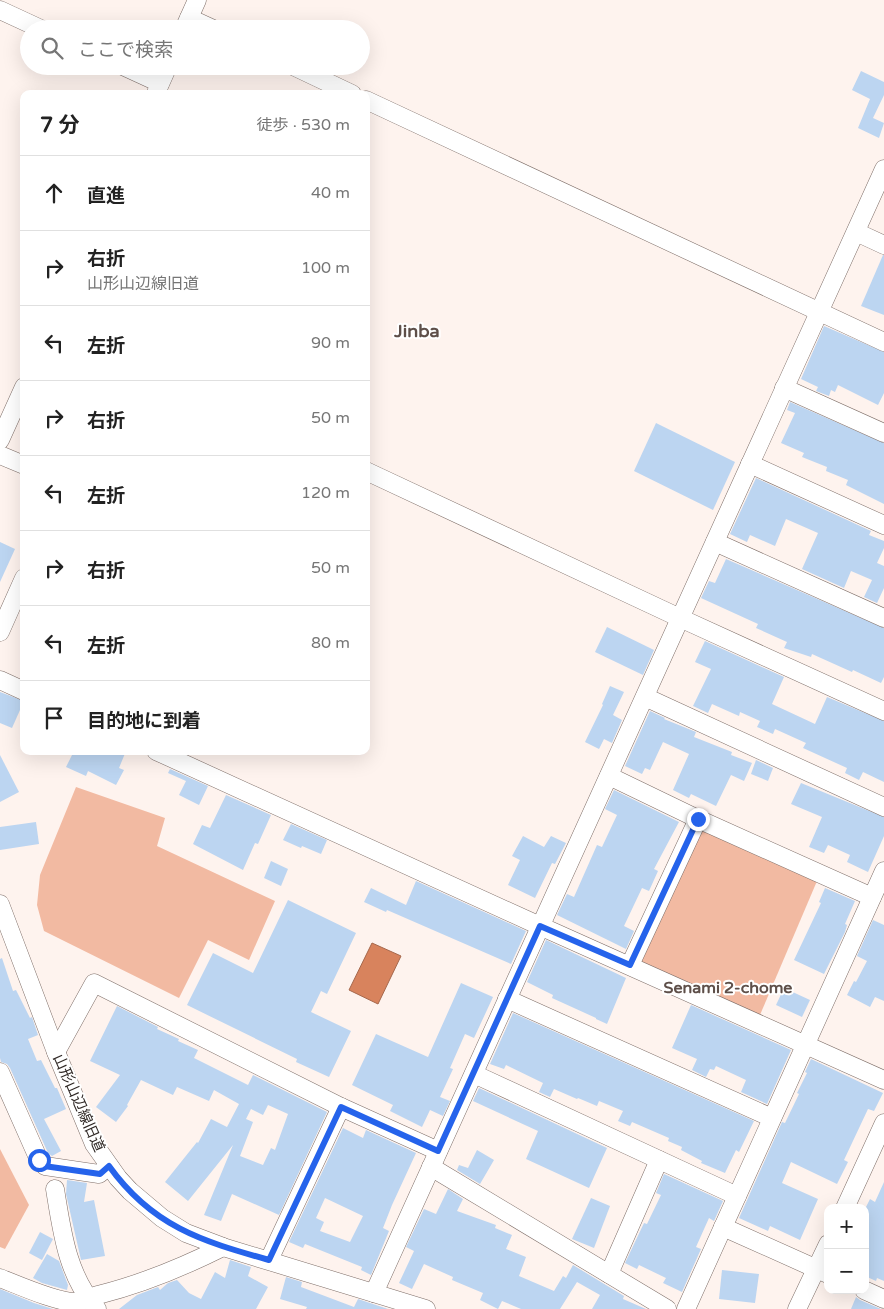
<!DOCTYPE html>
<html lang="ja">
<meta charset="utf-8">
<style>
:root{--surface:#fff;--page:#f6f6f6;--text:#222;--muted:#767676;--line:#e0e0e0}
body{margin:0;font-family:"Varela Round","Noto Sans JP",sans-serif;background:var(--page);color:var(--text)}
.controls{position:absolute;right:15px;bottom:15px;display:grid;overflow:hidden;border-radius:10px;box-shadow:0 5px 20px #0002}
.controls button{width:45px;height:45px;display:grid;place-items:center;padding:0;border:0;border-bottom:1px solid var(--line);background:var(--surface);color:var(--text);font:25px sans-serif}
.stop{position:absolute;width:15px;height:15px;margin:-11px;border:4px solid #2563eb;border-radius:50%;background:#fff}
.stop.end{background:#2563eb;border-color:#fff;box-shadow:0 1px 5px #0008}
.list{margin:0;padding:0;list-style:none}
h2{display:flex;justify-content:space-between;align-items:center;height:65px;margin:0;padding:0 20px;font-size:21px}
h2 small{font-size:16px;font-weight:400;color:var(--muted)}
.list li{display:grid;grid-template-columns:32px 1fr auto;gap:15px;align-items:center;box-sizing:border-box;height:75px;padding:0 20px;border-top:1px solid var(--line)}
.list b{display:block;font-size:19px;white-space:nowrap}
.list p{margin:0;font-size:16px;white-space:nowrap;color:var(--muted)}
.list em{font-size:16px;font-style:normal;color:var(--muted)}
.icon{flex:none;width:28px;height:28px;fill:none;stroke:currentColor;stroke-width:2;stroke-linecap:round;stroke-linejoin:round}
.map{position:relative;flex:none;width:884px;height:1309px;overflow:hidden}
.search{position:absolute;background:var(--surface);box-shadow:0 5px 20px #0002;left:20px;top:20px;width:350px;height:55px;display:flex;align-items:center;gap:12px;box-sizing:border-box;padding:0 18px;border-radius:28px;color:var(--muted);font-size:19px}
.panel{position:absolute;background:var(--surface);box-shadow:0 5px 20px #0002;left:20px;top:90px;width:350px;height:665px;border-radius:10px}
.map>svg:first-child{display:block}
.green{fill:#f2baa2}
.water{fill:#d8835d;stroke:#a6684c}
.building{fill:#bcd5f1;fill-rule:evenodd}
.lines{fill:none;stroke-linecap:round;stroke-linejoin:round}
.minor-casing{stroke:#7e6e68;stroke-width:19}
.minor{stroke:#fff;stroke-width:18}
.route{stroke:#2563eb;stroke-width:6}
.labels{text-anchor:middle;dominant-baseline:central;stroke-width:4;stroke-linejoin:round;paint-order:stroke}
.street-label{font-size:15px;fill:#302926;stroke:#fff}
.neighbourhood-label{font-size:16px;font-weight:bold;fill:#5e4f49;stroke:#fff}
.quarter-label{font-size:18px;font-weight:bold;fill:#5e4f49;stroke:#fff}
</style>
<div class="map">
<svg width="884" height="1309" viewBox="0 0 884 1309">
<rect width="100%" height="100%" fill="#fef3ee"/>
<!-- green -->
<g class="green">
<path d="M 76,787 L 165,818 L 157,846 L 275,901 L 249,960 L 208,940 L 179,998 L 44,931 L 37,905 L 40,875 Z"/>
<path d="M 698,819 L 820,874 L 757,1022 L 630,965 Z"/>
<path d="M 0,1149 L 29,1205 L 5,1249 L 0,1247 Z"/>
</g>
<!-- water -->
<path class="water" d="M 372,943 L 401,956 L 378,1004 L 349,990 Z"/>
<!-- building -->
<g class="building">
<path d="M 861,71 L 884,82 L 884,95 L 873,118 L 884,123 L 879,138 L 858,128 L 870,99 L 852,90 Z"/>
<path d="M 883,255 L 884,255 L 884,315 L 861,306 Z"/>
<path d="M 824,326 L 884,352 L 884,393 L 878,405 L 838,385 L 835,392 L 831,390 L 829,396 L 816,391 L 818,387 L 801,379 Z"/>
<path d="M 790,402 L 884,443 L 884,504 L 846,485 L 848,480 L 826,471 L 827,467 L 802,457 L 804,453 L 781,443 L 795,413 L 787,410 Z"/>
<path d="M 656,423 L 735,462 L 713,510 L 634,471 Z"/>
<path d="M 756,478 L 871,531 L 869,535 L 884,541 L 884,548 L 877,563 L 884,566 L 884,588 L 877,603 L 864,597 L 872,580 L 851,571 L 844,588 L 802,569 L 818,533 L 786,519 L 775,546 L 750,535 L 747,542 L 730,534 Z"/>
<path d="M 0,542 L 15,549 L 0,582 Z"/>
<path d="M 726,559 L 884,628 L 884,677 L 881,683 L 853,670 L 852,672 L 812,654 L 811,657 L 784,648 L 787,642 L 756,628 L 758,624 L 701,598 L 709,581 L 715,583 Z"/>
<path d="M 607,627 L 654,650 L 643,675 L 595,652 Z"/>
<path d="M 705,641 L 784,677 L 772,704 L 815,724 L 827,697 L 884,721 L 884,782 L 863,772 L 859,780 L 845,773 L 847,768 L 803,748 L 806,743 L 775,729 L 773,734 L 757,727 L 760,721 L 740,712 L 739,716 L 712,704 L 708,713 L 693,706 L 711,669 L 695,662 Z"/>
<path d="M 610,686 L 624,692 L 613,715 L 622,720 L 612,743 L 604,739 L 599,749 L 585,742 L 603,705 L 602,704 Z"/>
<path d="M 0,692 L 24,701 L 12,728 L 0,723 Z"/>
<path d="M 650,711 L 665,718 L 664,719 L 696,732 L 694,737 L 732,752 L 731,755 L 752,763 L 744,781 L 731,775 L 716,806 L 691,794 L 689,798 L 673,790 L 689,754 L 663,742 L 650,770 L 645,768 L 642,774 L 625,766 Z"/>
<path d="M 74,751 L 126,751 L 119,768 L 124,770 L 116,785 L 88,771 L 86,776 L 66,767 Z"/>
<path d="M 0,755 L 19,792 L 0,802 Z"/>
<path d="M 756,760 L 773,768 L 768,781 L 751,774 Z"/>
<path d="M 170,769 L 208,786 L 199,805 L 179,795 L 186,781 L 168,773 Z"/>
<path d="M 801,783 L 884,817 L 884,836 L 868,872 L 847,862 L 850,855 L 828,845 L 824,853 L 809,847 L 822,817 L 791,804 Z"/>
<path d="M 614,790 L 679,822 L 654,869 L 658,871 L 649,891 L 642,888 L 624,926 L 634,931 L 626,949 L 557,915 L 567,894 L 574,897 L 597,845 L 602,847 L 617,815 L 605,809 Z"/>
<path d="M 226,795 L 271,815 L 258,844 L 255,843 L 243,870 L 193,844 L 202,825 L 210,828 Z"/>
<path d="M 36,822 L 39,844 L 0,850 L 0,827 Z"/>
<path d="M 291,824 L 327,840 L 321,854 L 302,846 L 301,848 L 283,840 Z"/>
<path d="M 523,836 L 544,847 L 551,836 L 566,843 L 555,864 L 552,863 L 535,898 L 508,885 L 520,860 L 512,856 Z"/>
<path d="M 271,861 L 288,869 L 281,886 L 264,878 Z"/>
<path d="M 416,881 L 526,931 L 511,964 L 387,910 L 386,912 L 364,902 L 371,888 L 406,905 Z"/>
<path d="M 825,888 L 855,901 L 845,924 L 847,925 L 845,932 L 824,974 L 794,960 L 821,903 L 819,902 Z"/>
<path d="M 288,900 L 356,933 L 327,994 L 321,991 L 311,1012 L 351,1031 L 329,1077 L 296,1062 L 297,1059 L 187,1005 L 213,953 L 253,973 Z"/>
<path d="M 873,920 L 884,925 L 884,1001 L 875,997 L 870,1007 L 847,995 L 854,981 L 856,982 L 867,961 L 857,956 Z"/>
<path d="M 546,940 L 626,978 L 607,1024 L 596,1019 L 596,1018 L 552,998 L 553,995 L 527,982 Z"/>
<path d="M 2,958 L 13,991 L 16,990 L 30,1018 L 32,1017 L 38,1035 L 28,1039 L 37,1061 L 41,1060 L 55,1088 L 57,1088 L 66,1109 L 44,1119 L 61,1151 L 52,1156 L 48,1153 L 10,1068 L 7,1064 L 1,1062 L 0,1058 L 0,959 Z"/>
<path d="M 461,983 L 493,997 L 474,1038 L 465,1034 L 450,1068 L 453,1069 L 440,1097 L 450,1101 L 443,1116 L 430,1110 L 422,1127 L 390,1111 L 393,1105 L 352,1085 L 376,1034 L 428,1057 Z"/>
<path d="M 784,988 L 810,1000 L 802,1017 L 776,1005 Z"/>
<path d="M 691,1005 L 791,1050 L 767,1104 L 741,1092 L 746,1080 L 716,1066 L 714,1070 L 710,1069 L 706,1077 L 692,1070 L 697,1059 L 672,1048 Z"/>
<path d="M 117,1006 L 158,1027 L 157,1029 L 179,1039 L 178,1041 L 198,1050 L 194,1058 L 248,1085 L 253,1075 L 327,1112 L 279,1215 L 232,1194 L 221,1221 L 204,1215 L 233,1145 L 188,1201 L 165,1182 L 197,1142 L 198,1143 L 211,1119 L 227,1127 L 239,1104 L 214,1090 L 209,1101 L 177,1087 L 173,1095 L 141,1080 L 127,1105 L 128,1106 L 116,1122 L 96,1107 L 120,1075 L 90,1061 ZM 268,1105 L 288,1114 L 275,1150 L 271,1148 L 263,1165 L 240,1156 L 253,1122 L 246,1119 L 251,1109 L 263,1115 Z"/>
<path d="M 513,1013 L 754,1121 L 739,1152 L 736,1150 L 725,1173 L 701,1163 L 702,1161 L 681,1150 L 682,1147 L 668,1141 L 669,1138 L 632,1122 L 630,1126 L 618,1121 L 623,1111 L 599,1101 L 597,1106 L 578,1098 L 577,1099 L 554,1089 L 550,1097 L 539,1092 L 543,1083 L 506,1065 L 504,1069 L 490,1064 Z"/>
<path d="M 811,1059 L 883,1093 L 874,1111 L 868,1109 L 844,1160 L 848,1162 L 837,1184 L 791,1162 L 782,1183 L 818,1199 L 800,1240 L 770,1226 L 768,1231 L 739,1218 L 782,1122 L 785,1123 L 799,1094 L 797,1093 L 807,1073 L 805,1072 Z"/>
<path d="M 479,1088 L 607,1148 L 589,1188 L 526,1159 L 538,1131 L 473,1101 Z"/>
<path d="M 343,1128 L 363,1138 L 366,1130 L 416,1153 L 392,1205 L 383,1228 L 389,1231 L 371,1275 L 361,1270 L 362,1267 L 305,1244 L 303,1248 L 289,1242 ZM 325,1198 L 363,1216 L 350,1242 L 320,1231 L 324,1222 L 316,1218 Z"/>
<path d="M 477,1150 L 494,1160 L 480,1184 L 457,1170 L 459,1165 L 468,1168 Z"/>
<path d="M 664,1174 L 723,1201 L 714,1221 L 709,1218 L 696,1247 L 701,1249 L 682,1292 L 663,1283 L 666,1278 L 639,1265 L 637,1269 L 625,1263 L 644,1223 L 647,1224 L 661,1195 L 656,1193 Z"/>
<path d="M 67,1180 L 87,1183 L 84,1202 L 94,1200 L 105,1256 L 81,1260 L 66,1194 Z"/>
<path d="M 884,1182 L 884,1281 L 877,1278 L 876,1281 L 865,1276 L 865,1209 L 870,1199 L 875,1202 Z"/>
<path d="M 448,1189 L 463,1199 L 457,1211 L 496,1225 L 495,1228 L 512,1235 L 506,1249 L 526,1257 L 519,1276 L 554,1291 L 563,1276 L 566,1278 L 573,1265 L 624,1296 L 623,1299 L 646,1309 L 592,1309 L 600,1295 L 577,1282 L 560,1309 L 521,1309 L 502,1301 L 498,1309 L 480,1300 L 483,1293 L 452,1280 L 453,1277 L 424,1264 L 412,1289 L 399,1283 L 414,1251 L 406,1247 L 424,1209 L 436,1214 Z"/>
<path d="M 591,1198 L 610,1206 L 594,1248 L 572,1239 Z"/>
<path d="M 40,1232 L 53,1239 L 42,1260 L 29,1253 Z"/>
<path d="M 47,1254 L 59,1261 L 68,1285 L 67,1290 L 42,1283 L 33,1278 Z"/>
<path d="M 230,1260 L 251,1267 L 248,1276 L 268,1287 L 256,1309 L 119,1309 L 137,1295 L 158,1287 L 160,1290 L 168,1283 L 177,1280 L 189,1293 L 201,1299 L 215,1272 L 225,1278 Z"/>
<path d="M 722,1270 L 759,1274 L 755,1303 L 719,1299 Z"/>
<path d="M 286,1277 L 302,1282 L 301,1287 L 354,1307 L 358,1299 L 388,1309 L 306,1309 L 307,1307 L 280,1299 Z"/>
<path d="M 0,1289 L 34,1303 L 53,1309 L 0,1309 Z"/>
<path d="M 856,1297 L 860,1300 L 881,1309 L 851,1309 Z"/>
</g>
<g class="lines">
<!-- minor casing -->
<g class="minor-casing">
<g id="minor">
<path d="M 0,10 L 41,29"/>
<path d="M 189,18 L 213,29"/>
<path d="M 184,29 L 197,0"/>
<path d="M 123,66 L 160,83"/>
<path d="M 293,66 L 352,94"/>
<path d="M 156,93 L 168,66"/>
<path d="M 366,100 L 884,342"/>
<path d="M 856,232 L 884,245"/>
<path d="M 784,388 L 884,433"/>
<path d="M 0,440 L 24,387"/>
<path d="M 0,455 L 24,465"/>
<path d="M 750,464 L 884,525"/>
<path d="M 366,471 L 680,618 L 884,711"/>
<path d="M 715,542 L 884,618"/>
<path d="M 0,632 L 24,578"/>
<path d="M 0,680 L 24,691"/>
<path d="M 645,697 L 884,807"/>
<path d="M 156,751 L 540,926 L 884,1080"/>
<path d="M 609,776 L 698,819 L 872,897"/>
<path d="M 0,904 L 56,1052 L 94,1144 L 118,1178 L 130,1191 L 162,1218 L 186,1233 L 223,1247 L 426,1309"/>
<path d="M 630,965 L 698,819"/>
<path d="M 507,999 L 772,1118"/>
<path d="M 56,1052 L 94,983 L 341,1107 L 438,1151"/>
<path d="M 0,1072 L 39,1160 L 45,1166 L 99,1174 L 109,1166"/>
<path d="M 474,1074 L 737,1196"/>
<path d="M 431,1167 L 667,1309"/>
<path d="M 55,1189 C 62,1232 67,1275 97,1309"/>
<path d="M 845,1208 L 884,1123"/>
<path d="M 723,1227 L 828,1274"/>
<path d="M 269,1260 L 341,1107"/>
<path d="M 609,1274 L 659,1160"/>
<path d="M 0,1278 C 18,1285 58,1303 76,1302 C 83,1301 91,1297 98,1295 C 142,1284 183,1267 223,1247"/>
<path d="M 864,1290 L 884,1299"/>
<path d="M 374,1293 L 884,169"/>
<path d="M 686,1309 L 884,871"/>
<path d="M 797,1309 L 828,1244"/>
</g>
</g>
<!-- minor -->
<use href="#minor" class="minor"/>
</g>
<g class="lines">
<!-- route -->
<path class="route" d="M 39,1160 L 44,1166 L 100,1174 L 109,1166 C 152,1226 201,1241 269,1260 L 341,1107 L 438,1151 L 540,926 L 630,965 L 698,819"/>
</g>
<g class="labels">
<!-- street labels -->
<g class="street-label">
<text transform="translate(79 1103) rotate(66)">山形山辺線旧道</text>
</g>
<!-- neighbourhood labels -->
<g class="neighbourhood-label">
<text x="728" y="988">Senami 2-chome</text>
</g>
<!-- quarter labels -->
<g class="quarter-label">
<text x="417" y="331">Jinba</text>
</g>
</g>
</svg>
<div class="controls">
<button>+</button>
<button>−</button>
</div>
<div class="stop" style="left:39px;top:1160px"></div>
<div class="stop end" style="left:698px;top:819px"></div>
<div class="search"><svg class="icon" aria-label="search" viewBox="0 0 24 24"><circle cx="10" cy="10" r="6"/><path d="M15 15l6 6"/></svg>ここで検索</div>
<section class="panel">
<h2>7 分<small>徒歩 · 530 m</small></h2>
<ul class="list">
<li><svg class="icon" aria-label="ahead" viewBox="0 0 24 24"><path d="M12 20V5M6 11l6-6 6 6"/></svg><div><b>直進</b></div><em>40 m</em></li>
<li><svg class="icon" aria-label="right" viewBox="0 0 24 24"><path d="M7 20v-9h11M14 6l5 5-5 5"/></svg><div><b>右折</b><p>山形山辺線旧道</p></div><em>100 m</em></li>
<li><svg class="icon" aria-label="left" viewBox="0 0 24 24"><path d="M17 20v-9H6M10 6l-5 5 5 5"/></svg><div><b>左折</b></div><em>90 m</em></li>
<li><svg class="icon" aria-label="right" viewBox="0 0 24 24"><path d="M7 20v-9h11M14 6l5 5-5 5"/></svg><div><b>右折</b></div><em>50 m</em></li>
<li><svg class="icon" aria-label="left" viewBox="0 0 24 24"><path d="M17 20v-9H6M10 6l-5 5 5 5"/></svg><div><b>左折</b></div><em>120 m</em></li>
<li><svg class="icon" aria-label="right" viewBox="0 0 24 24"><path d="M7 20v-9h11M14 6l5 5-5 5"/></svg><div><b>右折</b></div><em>50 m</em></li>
<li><svg class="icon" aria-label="left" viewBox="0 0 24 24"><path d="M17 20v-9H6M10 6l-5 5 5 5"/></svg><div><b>左折</b></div><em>80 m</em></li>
<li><svg class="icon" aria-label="arrive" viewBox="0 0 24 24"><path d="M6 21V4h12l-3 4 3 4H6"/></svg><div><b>目的地に到着</b></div></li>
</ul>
</section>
</div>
